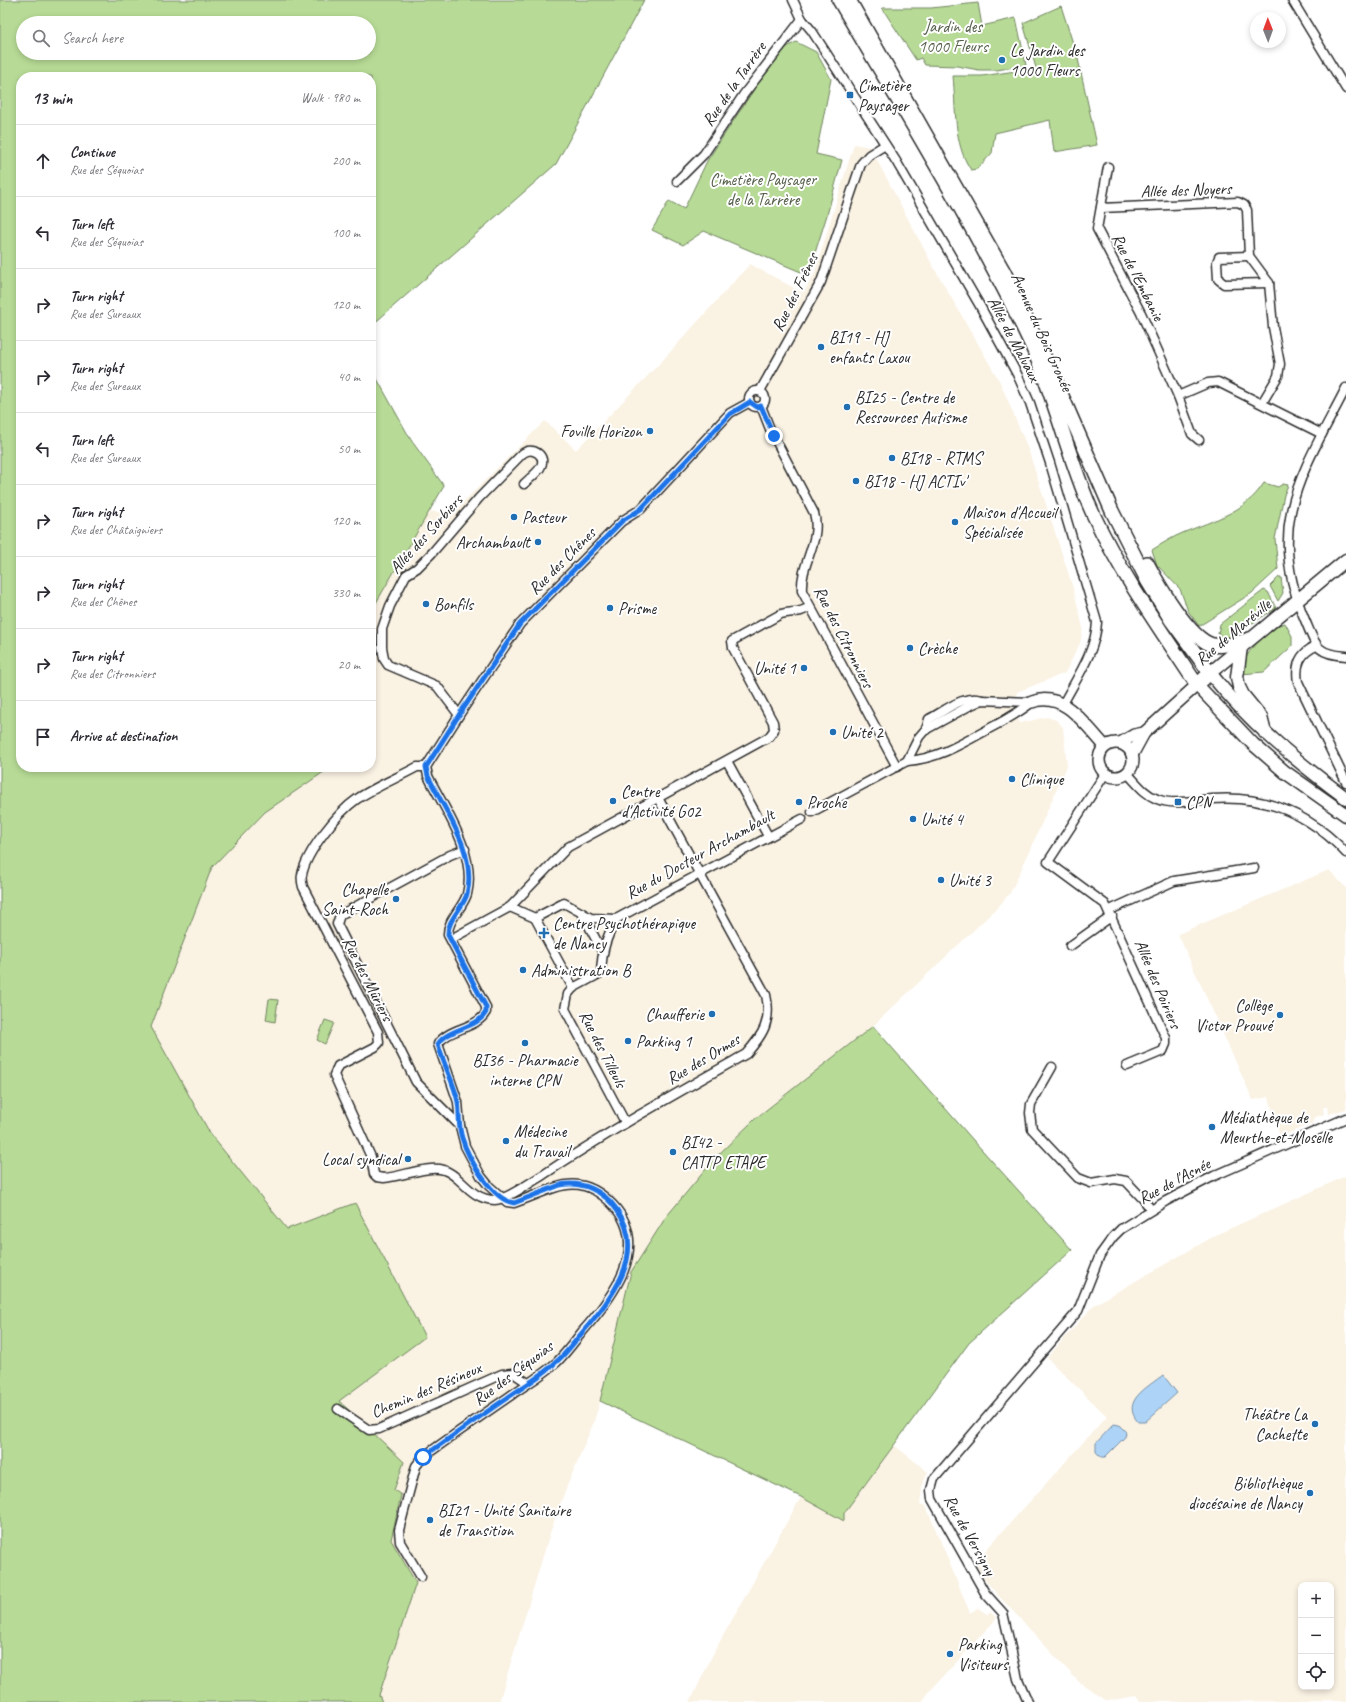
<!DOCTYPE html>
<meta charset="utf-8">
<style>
:root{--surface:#fff;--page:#f7f7f7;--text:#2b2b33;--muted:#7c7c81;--line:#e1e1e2}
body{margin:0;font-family:Caveat,sans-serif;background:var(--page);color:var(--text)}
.controls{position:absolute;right:12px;bottom:12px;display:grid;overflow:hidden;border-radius:8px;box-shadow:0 2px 6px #0003}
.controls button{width:36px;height:36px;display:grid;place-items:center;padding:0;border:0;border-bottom:1px solid var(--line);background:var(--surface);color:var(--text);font:20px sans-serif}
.compass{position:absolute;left:1250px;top:12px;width:36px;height:36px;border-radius:50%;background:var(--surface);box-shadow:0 2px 6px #0003;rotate:359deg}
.stop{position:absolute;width:12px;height:12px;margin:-9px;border:3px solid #1a73e8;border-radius:50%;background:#fff}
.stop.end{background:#1a73e8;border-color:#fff;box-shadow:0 1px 4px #0008}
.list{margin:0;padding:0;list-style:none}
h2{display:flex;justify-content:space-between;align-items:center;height:52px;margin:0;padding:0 16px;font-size:17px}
h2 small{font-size:13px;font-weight:400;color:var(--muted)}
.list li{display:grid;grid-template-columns:26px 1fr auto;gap:12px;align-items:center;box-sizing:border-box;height:72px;padding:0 16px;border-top:1px solid var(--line)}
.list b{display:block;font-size:15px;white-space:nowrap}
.list p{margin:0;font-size:13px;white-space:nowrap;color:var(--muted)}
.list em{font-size:13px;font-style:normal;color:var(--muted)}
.icon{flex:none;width:22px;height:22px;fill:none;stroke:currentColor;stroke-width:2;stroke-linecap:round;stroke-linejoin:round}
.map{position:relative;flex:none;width:1346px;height:1702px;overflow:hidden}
.search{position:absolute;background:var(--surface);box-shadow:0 2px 6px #0003;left:16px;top:16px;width:360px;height:44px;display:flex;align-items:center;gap:10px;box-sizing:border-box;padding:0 14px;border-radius:22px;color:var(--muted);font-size:15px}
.panel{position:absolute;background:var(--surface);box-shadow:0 2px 6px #0003;left:16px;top:72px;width:360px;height:700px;border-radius:16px}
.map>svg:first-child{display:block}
.built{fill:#faf2e3;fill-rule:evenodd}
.green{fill:#b7db96;stroke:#718360;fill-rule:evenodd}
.water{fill:#add4f7;stroke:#7990a5}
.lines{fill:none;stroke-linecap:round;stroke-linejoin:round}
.minor-casing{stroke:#2b2b2b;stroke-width:11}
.tertiary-casing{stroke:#2b2b2b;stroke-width:14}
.secondary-casing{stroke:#2b2b2b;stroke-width:15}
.primary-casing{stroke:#2b2b2b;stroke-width:16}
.minor{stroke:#fff;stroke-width:8}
.tertiary{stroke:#fff;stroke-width:11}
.secondary{stroke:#fff;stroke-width:12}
.primary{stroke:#fff;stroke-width:13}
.route{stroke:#1a73e8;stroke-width:5}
.poi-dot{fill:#1f6fb2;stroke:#fff;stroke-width:1.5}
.labels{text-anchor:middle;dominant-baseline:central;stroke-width:4;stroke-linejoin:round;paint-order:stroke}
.park-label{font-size:17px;fill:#55604b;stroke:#fff}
.poi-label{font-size:17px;fill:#2b2b2b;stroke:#fff;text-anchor:start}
.street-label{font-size:17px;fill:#2b2b2b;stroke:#fff}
</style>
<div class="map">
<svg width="1346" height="1702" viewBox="0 0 1346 1702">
<rect width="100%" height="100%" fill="#fff"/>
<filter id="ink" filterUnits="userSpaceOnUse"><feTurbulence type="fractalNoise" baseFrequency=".025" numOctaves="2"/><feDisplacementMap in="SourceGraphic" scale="8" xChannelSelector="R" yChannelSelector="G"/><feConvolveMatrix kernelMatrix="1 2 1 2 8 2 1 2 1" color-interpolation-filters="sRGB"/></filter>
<g filter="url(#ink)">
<!-- built -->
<g class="built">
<path d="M 854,144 L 870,147 L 933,266 L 1000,382 L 1028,449 L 1073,588 L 1083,628 L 1080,643 L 1065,673 L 1017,692 L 1015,712 L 1020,723 L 1047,717 L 1056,720 L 1063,727 L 1067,766 L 1021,870 L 1010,893 L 998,907 L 873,1026 L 756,1118 L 718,1156 L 666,1217 L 631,1272 L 606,1383 L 593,1424 L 565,1491 L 550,1533 L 499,1702 L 382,1702 L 379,1695 L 416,1583 L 391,1540 L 401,1495 L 94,1242 L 181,767 L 371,767 L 371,542 L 420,511 L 455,513 L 463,502 L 545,421 L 576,450 L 663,360 L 750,264 L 803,293 L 814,275 Z"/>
<path d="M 1329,870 L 1346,888 L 1346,1109 L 1329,1114 L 1328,1107 L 1323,1107 L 1324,1114 L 1313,1118 L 1313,1123 L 1280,1137 L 1269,1097 L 1253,1100 L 1178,934 Z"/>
<path d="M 1346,1176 L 1346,1701 L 1140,1702 L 1136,1696 L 1107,1701 L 1078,1681 L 996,1593 L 985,1580 L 975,1562 L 1107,1416 L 1047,1358 L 1094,1305 L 1218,1234 ZM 1301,1585 L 1331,1585 L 1331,1687 L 1301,1687 Z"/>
<path d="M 894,1445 L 928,1472 L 923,1481 L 920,1504 L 926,1506 L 970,1613 L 978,1608 L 988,1615 L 990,1612 L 997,1618 L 929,1692 L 922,1702 L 690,1702 L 714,1652 L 801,1497 L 844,1521 L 844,1513 Z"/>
</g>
<!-- green -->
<g class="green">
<path d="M 0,0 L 644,0 L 556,164 L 371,326 L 371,77 L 21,77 L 21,767 L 331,767 L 265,812 L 212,867 L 151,1027 L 211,1135 L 287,1229 L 355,1203 L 425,1337 L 339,1401 L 404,1462 L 394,1490 L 401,1495 L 391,1540 L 416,1583 L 379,1695 L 382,1702 L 0,1702 ZM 23,23 L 369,23 L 369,53 L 23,53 Z"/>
<path d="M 978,3 L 982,26 L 1016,18 L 1026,65 L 997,70 L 979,70 L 957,66 L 925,65 L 921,58 L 916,60 L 882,8 L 931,8 Z"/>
<path d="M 1061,6 L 1078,59 L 1097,145 L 1054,152 L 1050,120 L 995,133 L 992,153 L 977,169 L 971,170 C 953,144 956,106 953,76 L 982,76 L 1036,68 L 1023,23 Z"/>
<path d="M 796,42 L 816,52 L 831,79 L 816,154 L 842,160 L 827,215 L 808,275 L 704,231 L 683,245 L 652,230 L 669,201 L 684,209 L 707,161 L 768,68 L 787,47 Z"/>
<path d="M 371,368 L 411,440 L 444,486 L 373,608 L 374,661 L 371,666 Z"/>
<path d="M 1264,483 L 1278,487 L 1283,484 L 1288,485 L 1284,495 L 1275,539 L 1278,569 L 1252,593 L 1199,626 L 1188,611 L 1180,589 L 1157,565 L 1152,550 C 1160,545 1168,540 1176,536 C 1208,521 1244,515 1264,483 Z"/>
<path d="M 1279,577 L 1281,577 L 1283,593 L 1278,601 L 1270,586 Z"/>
<path d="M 1264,590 L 1268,592 L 1276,608 L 1251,624 L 1233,638 L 1217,641 L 1220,634 L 1218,634 L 1220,624 Z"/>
<path d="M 1285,623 L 1292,636 L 1292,646 L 1264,672 L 1241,674 C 1245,648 1260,641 1279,625 Z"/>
<path d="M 269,999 L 278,1000 L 275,1022 L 266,1020 Z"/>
<path d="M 325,1020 L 334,1023 L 325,1044 L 317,1040 Z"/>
<path d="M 873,1026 L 973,1140 L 1072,1250 L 969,1343 L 844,1513 L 844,1521 L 801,1497 L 600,1401 L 631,1272 L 666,1217 L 717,1156 L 756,1118 Z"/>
</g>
<!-- water -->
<g class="water">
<path d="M 1163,1375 L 1177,1393 L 1145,1422 L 1138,1422 C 1120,1401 1148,1387 1163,1375 Z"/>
<path d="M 1114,1424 L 1119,1425 L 1126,1432 L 1125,1437 L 1105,1457 L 1101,1457 L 1096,1452 L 1096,1443 Z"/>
</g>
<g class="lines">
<!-- minor casing -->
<g class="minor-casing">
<g id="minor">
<path d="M 793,0 L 802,19 L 812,31 L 896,161 L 980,306 L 1017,374 L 1030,403 L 1050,463 L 1097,622 C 1096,651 1076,679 1063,704"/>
<path d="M 1292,0 L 1346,89"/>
<path d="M 1108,167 L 1097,229 L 1141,313 L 1178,396 L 1192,434 L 1199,440"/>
<path d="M 677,181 L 704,154 L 744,94 L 802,19"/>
<path d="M 1101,208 L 1238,202 L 1244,205 L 1247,210 L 1249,256 L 1269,283 L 1273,327 L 1280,364 L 1278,376 L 1262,403"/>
<path d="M 1249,256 L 1219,257 L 1217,262 L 1218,279 L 1224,284 L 1269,283"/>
<path d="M 1346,388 C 1303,472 1264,524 1305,620 C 1316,646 1316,654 1346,656"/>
<path d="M 760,391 L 821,282 L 861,164 L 869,155 L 885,145"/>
<circle cx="757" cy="399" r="8"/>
<path d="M 1178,396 L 1208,383 L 1218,382 L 1322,434"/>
<path d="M 761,406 L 770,429 L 814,513 C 822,541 800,563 802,591 L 897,767"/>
<path d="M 1316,646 C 1300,653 1295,665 1298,682 L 1346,782"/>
<path d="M 459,715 L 437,686 L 388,665 L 384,659 L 382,647 L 382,629 L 390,606 L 406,575 L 417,568 L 432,553 L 479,498 L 522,454 C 532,445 548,456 540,468 C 536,474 529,479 524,484"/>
<path d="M 926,730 L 929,719 C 945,711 964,694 982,700"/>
<path d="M 727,761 L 768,836"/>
<path d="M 907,761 L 919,737 L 925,730 L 971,705 L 982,700 L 1032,702"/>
<path d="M 426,767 L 417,767 C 397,778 375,787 357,799 C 338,812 306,852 302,875 C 301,878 302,883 303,887 L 378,1032 L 379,1043 L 375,1047 L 338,1066 L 334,1075 L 371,1157 L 374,1174 L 377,1177 L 384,1178 C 401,1177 428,1165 444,1170 C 462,1176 469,1199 495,1200 C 506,1200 533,1181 543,1175 C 609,1131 677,1093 746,1054 C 763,1035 772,1021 766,995 L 658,798"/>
<path d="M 426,767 L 459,715 L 520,624 L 622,521 L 641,509 L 730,413 L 750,402"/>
<path d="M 426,767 L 428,776 C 445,810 477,854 467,894 C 463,908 447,920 448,935 L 486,1007 L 486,1012 C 477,1029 448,1028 438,1044 L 458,1102 L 460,1126"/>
<path d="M 1127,773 C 1136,782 1144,794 1157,799 C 1174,806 1194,800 1212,799 C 1265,795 1310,814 1346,853"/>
<path d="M 1105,774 L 1048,862 L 1105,904 L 1166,1038 L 1166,1044 L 1163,1051 L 1127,1066"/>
<path d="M 812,812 L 907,761 C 936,759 960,745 985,731 C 1001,722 1018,714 1032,702"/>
<path d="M 510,907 L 535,918 L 573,988 L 601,973 C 602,950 606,939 616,919"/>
<path d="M 1110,910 L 1174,881 L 1254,868"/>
<path d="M 582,913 L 602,951"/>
<path d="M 535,918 L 564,903 L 591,918 L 616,919"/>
<path d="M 616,919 L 802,819"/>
<path d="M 451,939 L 510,907 L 568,847 L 769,737 L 774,730 L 773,722 L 733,648 L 732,641 L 781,614 C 792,611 800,614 809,607"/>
<path d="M 1070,946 L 1112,916"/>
<path d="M 573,988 L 568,994 L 565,1009 L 625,1122"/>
<path d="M 1052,1067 L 1031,1104 L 1030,1113 L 1032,1129 L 1078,1178 L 1091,1183 L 1115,1179 L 1126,1181 L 1144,1200 L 1151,1210"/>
<path d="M 338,1409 L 369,1430 L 379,1429 L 502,1374 L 513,1373 L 528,1383"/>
<path d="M 421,1577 L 400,1542 L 399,1530 L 416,1466 L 423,1457 C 452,1436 481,1416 510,1396 C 525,1385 543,1375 557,1362 C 566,1353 574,1342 582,1332 C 612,1298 652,1247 613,1205 C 578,1168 553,1190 514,1203 L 507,1202 L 489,1186 L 481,1176 L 465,1146 L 460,1126 L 416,1082 L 337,924 L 340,915 L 450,855 L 465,849"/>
<path d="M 1028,1702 L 1018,1679 L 1003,1613 L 985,1593 L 932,1499 L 931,1490 L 934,1479 L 1078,1311 L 1100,1255 L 1113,1237 L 1121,1229 L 1166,1201 L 1214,1176 L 1346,1118"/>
</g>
</g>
<!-- tertiary casing -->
<g class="tertiary-casing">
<g id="tertiary">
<path d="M 1032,702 C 1064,690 1086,726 1105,746"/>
<circle cx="1116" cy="760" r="17"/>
<path d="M 1120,743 L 1134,735 L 1144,733"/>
<path d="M 1132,755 L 1144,733 L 1197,685"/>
</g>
</g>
<!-- secondary casing -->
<g class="secondary-casing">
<g id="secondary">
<path d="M 1346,560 L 1210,673 C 1249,722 1296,761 1346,798"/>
<path d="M 1241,647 L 1237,677 L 1239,687 L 1243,695 L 1261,717 L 1265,733"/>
<path d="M 1197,685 L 1253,744 L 1285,772 L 1346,815"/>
</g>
</g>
<!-- primary casing -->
<g class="primary-casing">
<g id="primary">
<path d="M 839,0 C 905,113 975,225 1031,344 C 1056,399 1068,460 1094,516 C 1122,576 1161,630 1197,685 L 1210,673 L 1171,620 L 1148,582 L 1112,511 L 1052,373 L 1004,272 L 849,0"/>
<path d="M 1147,563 C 1158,584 1190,640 1213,645 C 1226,647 1238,643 1249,639"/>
</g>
</g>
<!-- minor -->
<use href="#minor" class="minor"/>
<!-- tertiary -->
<use href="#tertiary" class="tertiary"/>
<!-- secondary -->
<use href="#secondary" class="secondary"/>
<!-- primary -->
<use href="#primary" class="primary"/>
</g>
</g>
<g class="lines" filter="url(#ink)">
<!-- route -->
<path class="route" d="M 423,1457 C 451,1437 479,1417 507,1398 C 524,1386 542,1376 556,1362 C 566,1354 574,1342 582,1333 C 611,1299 648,1254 617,1210 C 604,1191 583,1181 560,1185 L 514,1203 C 492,1200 468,1158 462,1138 C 458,1127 460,1114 458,1102 C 454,1082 443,1064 438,1044 C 448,1028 477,1029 486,1012 L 486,1007 L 448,935 C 447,920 463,908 467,894 C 477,853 445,811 428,776 L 426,767 L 459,715 L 520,624 L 622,521 L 641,509 L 730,414 L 750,402 L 757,407 L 761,406 L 774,436"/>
</g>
<!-- markers -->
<g class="poi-dot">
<circle cx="1002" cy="60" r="4"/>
<rect x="846" y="91" width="8" height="8" rx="2"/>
<circle cx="821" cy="347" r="4"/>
<circle cx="847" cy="407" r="4"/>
<circle cx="650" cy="431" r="4"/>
<circle cx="892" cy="458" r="4"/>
<circle cx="856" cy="481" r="4"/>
<circle cx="514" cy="517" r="4"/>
<circle cx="955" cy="522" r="4"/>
<circle cx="538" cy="542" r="4"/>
<circle cx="426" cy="604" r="4"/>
<circle cx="610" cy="608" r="4"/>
<circle cx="910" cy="648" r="4"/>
<circle cx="804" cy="668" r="4"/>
<circle cx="833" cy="732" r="4"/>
<circle cx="1012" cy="779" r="4"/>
<circle cx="613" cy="801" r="4"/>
<circle cx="799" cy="802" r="4"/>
<rect x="1174" y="798" width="8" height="8" rx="2"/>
<circle cx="913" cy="819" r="4"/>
<circle cx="941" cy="880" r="4"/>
<circle cx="396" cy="899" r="4"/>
<path d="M542 927h4v4h4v4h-4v4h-4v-4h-4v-4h4z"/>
<circle cx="523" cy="970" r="4"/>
<circle cx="712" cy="1014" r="4"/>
<circle cx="1280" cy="1015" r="4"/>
<circle cx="628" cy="1041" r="4"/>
<circle cx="525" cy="1043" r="4"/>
<circle cx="1212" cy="1127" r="4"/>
<circle cx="506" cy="1141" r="4"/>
<circle cx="673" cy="1152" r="4"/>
<circle cx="408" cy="1159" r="4"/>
<circle cx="1315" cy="1424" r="4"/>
<circle cx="1310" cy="1493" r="4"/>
<circle cx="430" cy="1520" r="4"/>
<circle cx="950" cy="1654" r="4"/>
</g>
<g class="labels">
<!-- park labels -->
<g class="park-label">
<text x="953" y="26">Jardin des<tspan x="953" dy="20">1000 Fleurs</tspan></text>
<text x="763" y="179">Cimetière Paysager<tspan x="763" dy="20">de la Tarrère</tspan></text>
</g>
<!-- poi labels -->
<g class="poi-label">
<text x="1010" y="50">Le Jardin des<tspan x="1010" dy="20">1000 Fleurs</tspan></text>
<text x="858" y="85">Cimetière<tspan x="858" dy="20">Paysager</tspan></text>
<text x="829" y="337">BI19 - HJ<tspan x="829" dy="20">enfants Laxou</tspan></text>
<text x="855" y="397">BI25 - Centre de<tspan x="855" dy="20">Ressources Autisme</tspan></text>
<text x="642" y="431" text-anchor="end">Foville Horizon</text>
<text x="900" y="458">BI18 - RTMS</text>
<text x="864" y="481">BI18 - HJ ACTIv'</text>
<text x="963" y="512">Maison d'Accueil<tspan x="963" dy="20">Spécialisée</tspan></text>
<text x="522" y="517">Pasteur</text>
<text x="530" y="542" text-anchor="end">Archambault</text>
<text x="434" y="604">Bonfils</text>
<text x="618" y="608">Prisme</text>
<text x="918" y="648">Crèche</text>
<text x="796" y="668" text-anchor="end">Unité 1</text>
<text x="841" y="732">Unité 2</text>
<text x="1020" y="779">Clinique</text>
<text x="621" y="791">Centre<tspan x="621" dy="20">d'Activité G02</tspan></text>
<text x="807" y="802">Proche</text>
<text x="1186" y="802">CPN</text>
<text x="921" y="819">Unité 4</text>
<text x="949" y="880">Unité 3</text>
<text x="388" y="889" text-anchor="end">Chapelle<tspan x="388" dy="20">Saint-Roch</tspan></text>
<text x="553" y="923">Centre Psychothérapique<tspan x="553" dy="20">de Nancy</tspan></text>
<text x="531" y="970">Administration B</text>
<text x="1272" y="1005" text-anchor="end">Collège<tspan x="1272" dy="20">Victor Prouvé</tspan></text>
<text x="704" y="1014" text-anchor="end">Chaufferie</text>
<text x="636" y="1041">Parking 1</text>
<text x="525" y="1060" text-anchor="middle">BI36 - Pharmacie<tspan x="525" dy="20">interne CPN</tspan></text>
<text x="1220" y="1117">Médiathèque de<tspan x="1220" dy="20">Meurthe-et-Moselle</tspan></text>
<text x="514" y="1131">Médecine<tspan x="514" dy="20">du Travail</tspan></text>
<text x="681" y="1142">BI42 -<tspan x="681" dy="20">CATTP ETAPE</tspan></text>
<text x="400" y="1159" text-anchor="end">Local syndical</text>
<text x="1307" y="1414" text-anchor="end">Théâtre La<tspan x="1307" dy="20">Cachette</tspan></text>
<text x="1302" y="1483" text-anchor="end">Bibliothèque<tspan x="1302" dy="20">diocésaine de Nancy</tspan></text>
<text x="438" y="1510">BI21 - Unité Sanitaire<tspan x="438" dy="20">de Transition</tspan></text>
<text x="958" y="1644">Parking<tspan x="958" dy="20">Visiteurs</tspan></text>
</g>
<!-- street labels -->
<g class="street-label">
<text transform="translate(734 84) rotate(-55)">Rue de la Tarrère</text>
<text transform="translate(1186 190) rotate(-2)">Allée des Noyers</text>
<text transform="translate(1138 277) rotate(63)">Rue de l'Embanie</text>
<text transform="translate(795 292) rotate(-64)">Rue des Frênes</text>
<text transform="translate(1042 332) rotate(66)">Avenue du Bois Gronée</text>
<text transform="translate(1014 339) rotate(62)">Allée de Malvaux</text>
<text transform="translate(426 534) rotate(-48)">Allée des Sorbiers</text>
<text transform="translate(562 561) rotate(-45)">Rue des Chênes</text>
<text transform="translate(1233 632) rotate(-40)">Rue de Maréville</text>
<text transform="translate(844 637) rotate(63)">Rue des Citronniers</text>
<text transform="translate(700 854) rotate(-29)">Rue du Docteur Archambault</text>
<text transform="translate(368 979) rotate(63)">Rue des Mûriers</text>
<text transform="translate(1158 984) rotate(67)">Allée des Poiriers</text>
<text transform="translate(603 1049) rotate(63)">Rue des Tilleuls</text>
<text transform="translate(703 1059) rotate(-31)">Rue des Ormes</text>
<text transform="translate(1174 1181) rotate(-28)">Rue de l'Asnée</text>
<text transform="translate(513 1373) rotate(-37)">Rue des Séquoias</text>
<text transform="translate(426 1390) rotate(-23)">Chemin des Résineux</text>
<text transform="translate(970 1535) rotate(61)">Rue de Versigny</text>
</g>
</g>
</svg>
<div class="controls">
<button>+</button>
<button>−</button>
<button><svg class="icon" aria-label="locate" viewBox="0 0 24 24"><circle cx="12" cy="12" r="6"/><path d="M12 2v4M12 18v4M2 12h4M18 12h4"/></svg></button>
</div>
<svg class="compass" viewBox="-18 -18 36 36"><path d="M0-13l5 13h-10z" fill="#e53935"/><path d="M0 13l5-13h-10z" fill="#7c7c81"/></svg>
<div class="stop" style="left:423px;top:1457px"></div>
<div class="stop end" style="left:774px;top:436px"></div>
<div class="search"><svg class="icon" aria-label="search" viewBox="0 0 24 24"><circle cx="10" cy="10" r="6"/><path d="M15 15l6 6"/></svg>Search here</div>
<section class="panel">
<h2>13 min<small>Walk · 980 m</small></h2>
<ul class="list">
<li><svg class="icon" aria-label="ahead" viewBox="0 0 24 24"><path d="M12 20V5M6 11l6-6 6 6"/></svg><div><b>Continue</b><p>Rue des Séquoias</p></div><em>200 m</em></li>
<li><svg class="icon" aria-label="left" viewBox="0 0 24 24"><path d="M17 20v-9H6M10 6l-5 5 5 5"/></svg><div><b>Turn left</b><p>Rue des Séquoias</p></div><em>100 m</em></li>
<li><svg class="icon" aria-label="right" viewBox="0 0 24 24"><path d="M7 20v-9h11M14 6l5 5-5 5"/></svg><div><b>Turn right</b><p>Rue des Sureaux</p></div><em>120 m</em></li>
<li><svg class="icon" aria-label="right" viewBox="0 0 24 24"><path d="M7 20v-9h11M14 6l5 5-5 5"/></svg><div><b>Turn right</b><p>Rue des Sureaux</p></div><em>40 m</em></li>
<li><svg class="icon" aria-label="left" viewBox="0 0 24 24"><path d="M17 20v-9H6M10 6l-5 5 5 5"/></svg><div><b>Turn left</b><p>Rue des Sureaux</p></div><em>50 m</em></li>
<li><svg class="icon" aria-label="right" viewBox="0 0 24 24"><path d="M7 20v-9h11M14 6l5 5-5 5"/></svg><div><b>Turn right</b><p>Rue des Châtaigniers</p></div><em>120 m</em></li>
<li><svg class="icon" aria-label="right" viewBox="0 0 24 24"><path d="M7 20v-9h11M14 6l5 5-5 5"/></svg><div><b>Turn right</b><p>Rue des Chênes</p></div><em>330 m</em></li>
<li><svg class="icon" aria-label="right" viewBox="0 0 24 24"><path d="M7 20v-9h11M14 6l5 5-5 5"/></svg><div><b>Turn right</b><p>Rue des Citronniers</p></div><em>20 m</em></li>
<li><svg class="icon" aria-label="arrive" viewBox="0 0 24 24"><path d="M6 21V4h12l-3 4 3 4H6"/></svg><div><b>Arrive at destination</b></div></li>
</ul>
</section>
</div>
